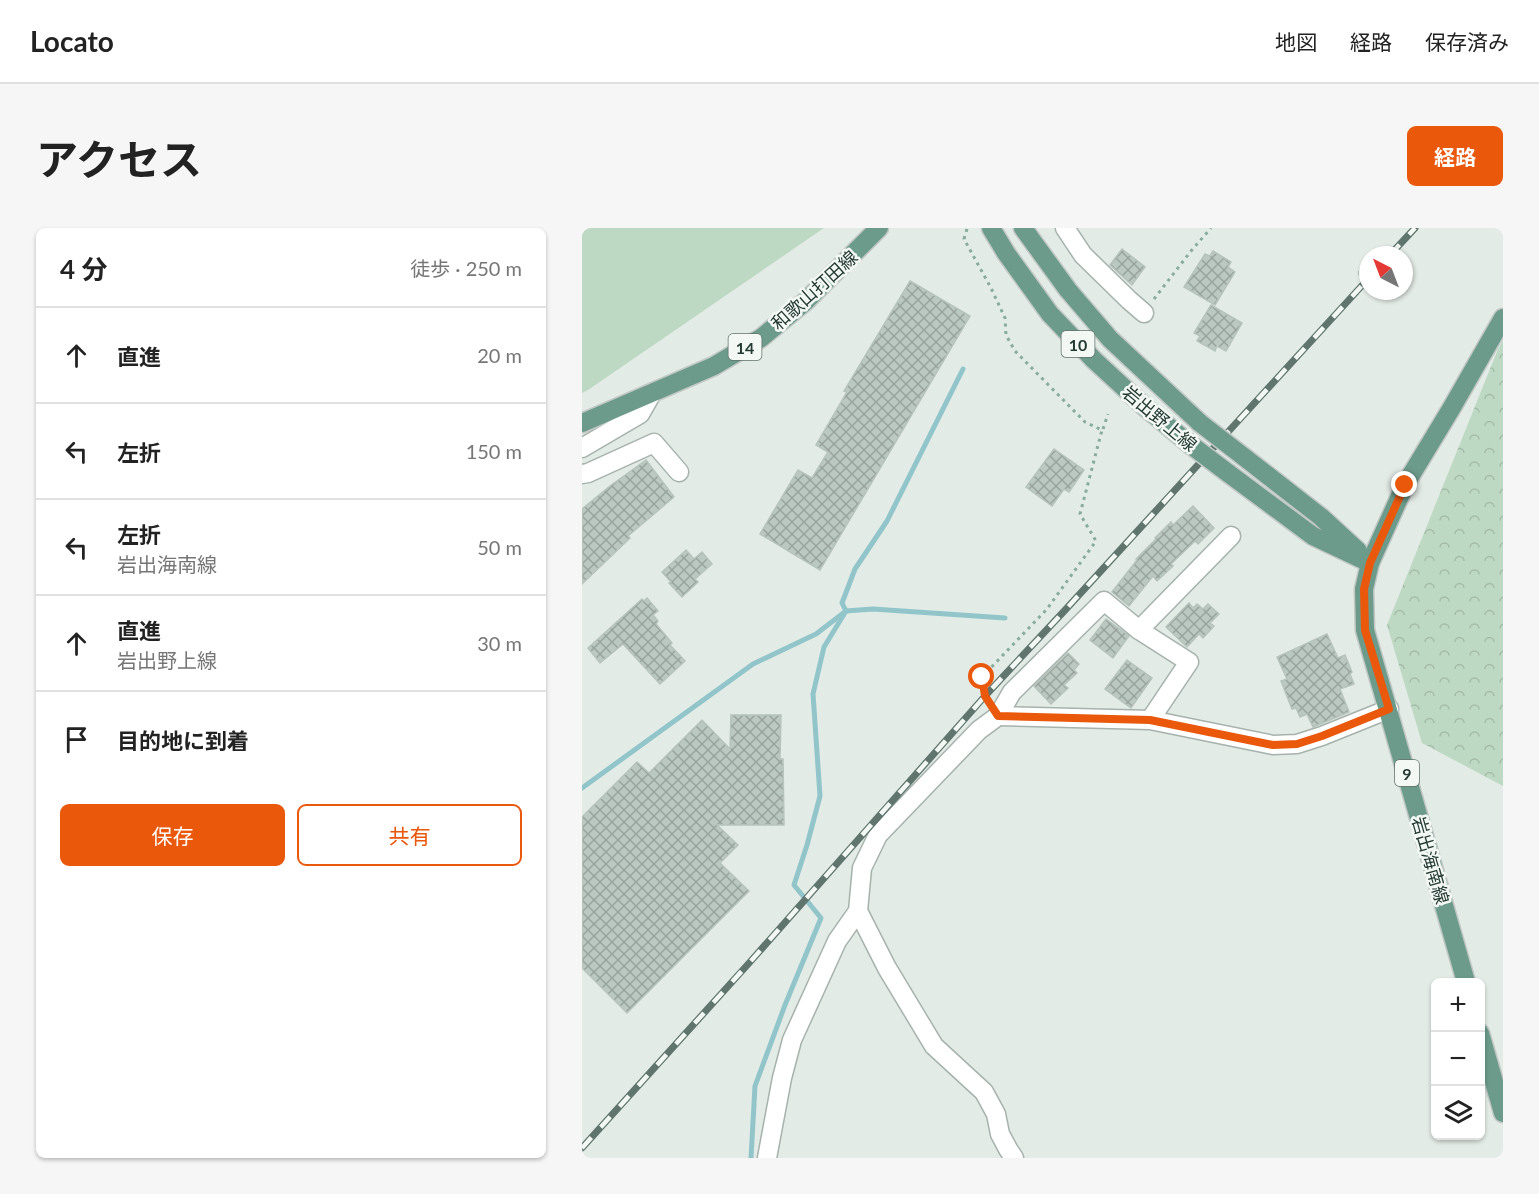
<!DOCTYPE html>
<html lang="ja">
<meta charset="utf-8">
<style>
:root{--surface:#fff;--page:#f6f6f6;--text:#222;--muted:#767676;--line:#e0e0e0;--accent:#ea580c}
body{margin:0;font-family:Lato,"Noto Sans JP",sans-serif;background:var(--page);color:var(--text)}
.controls{position:absolute;right:18px;bottom:18px;display:grid;overflow:hidden;border-radius:9px;box-shadow:0 2px 4px #0004}
.controls button{width:54px;height:54px;display:grid;place-items:center;padding:0;border:0;border-bottom:2px solid var(--line);background:var(--surface);color:var(--text);font:30px sans-serif}
.compass{position:absolute;left:777px;top:18px;width:54px;height:54px;border-radius:50%;background:var(--surface);box-shadow:0 2px 4px #0004;rotate:318deg}
.stop{position:absolute;width:18px;height:18px;margin:-14px;border:4px solid #ea580c;border-radius:50%;background:#fff}
.stop.end{background:#ea580c;border-color:#fff;box-shadow:0 2px 6px #0008}
.list{margin:0;padding:0;list-style:none}
h2{display:flex;justify-content:space-between;align-items:center;height:78px;margin:0;padding:0 24px;font-size:26px}
h2 small{font-size:20px;font-weight:400;color:var(--muted)}
.list li{display:grid;grid-template-columns:39px 1fr auto;gap:18px;align-items:center;box-sizing:border-box;height:96px;padding:0 24px;border-top:2px solid var(--line)}
.list b{display:block;font-size:22px;white-space:nowrap}
.list p{margin:0;font-size:20px;white-space:nowrap;color:var(--muted)}
.list em{font-size:20px;font-style:normal;color:var(--muted)}
.actions{display:flex;gap:12px;padding:18px 24px}
.actions a{flex:1;padding:14px 0;border:2px solid var(--accent);border-radius:9px;text-align:center;font-size:21px;color:var(--accent)}
.actions .main{background:var(--accent);color:#fff}
.icon{flex:none;width:33px;height:33px;fill:none;stroke:currentColor;stroke-width:2;stroke-linecap:round;stroke-linejoin:round}
.map{position:relative;flex:none;width:921px;height:930px;overflow:hidden;border-radius:9px}
header{display:flex;align-items:center;gap:36px;box-sizing:border-box;height:84px;padding:0 30px;background:var(--surface);border-bottom:2px solid var(--line)}
header strong{font-size:28px}
nav{display:flex;gap:33px;margin-inline-start:auto;font-size:21px}
.intro{display:flex;align-items:center;justify-content:space-between;box-sizing:border-box;height:144px;padding:0 36px}
h1{margin:0;font-size:42px}
.button{padding:15px 27px;border-radius:9px;background:var(--accent);color:#fff;font-size:21px;font-weight:700}
main{display:flex;gap:36px;padding:0 36px}
aside{flex:1;background:var(--surface);border-radius:9px;box-shadow:0 2px 4px #0004}
.map>svg:first-child{display:block}
.green{fill:#bed9c3}
.forest{fill:url(#forest-crowns)}
.lines{fill:none;stroke-linecap:round;stroke-linejoin:round}
.stream{stroke:#91c5ca;stroke-width:5}
.building{fill:url(#building-cross-hatch);stroke:#b6c4bd;stroke-width:1.5}
.street-casing{stroke:#a6b2ac;stroke-width:21}
.primary-casing{stroke:#c2c8c6;stroke-width:21}
.path{stroke:#87ab9d;stroke-width:3;stroke-dasharray:3 4.5;stroke-linecap:butt}
.street{stroke:#fff;stroke-width:18}
.primary{stroke:#6c9b8b;stroke-width:18}
.rail-casing{stroke:#5f756e;stroke-width:7}
.rail{stroke:#f3f8f5;stroke-width:4.5;stroke-dasharray:14;stroke-linecap:butt}
.primary-bridge-casing{stroke:#c2c8c6;stroke-width:21;stroke-linecap:butt}
.path-bridge{stroke:#87ab9d;stroke-width:3;stroke-dasharray:3 4.5;stroke-linecap:butt}
.primary-bridge{stroke:#6c9b8b;stroke-width:18}
.route{stroke:#ea580c;stroke-width:8}
.labels{text-anchor:middle;dominant-baseline:central;stroke-width:5;stroke-linejoin:round;paint-order:stroke}
.shield{fill:#f3f8f5;stroke:#62736c;stroke-width:1.5}
.shield-label{font-size:16px;font-weight:bold;fill:#243a32}
.street-label{font-size:18px;fill:#243a32;stroke:#f3f8f5}
</style>
<header>
<strong>Locato</strong>
<nav><a>地図</a><a>経路</a><a>保存済み</a></nav>
</header>
<div class="intro"><h1>アクセス</h1><a class="button">経路</a></div>
<main>
<aside>
<h2>4 分<small>徒歩 · 250 m</small></h2>
<ul class="list">
<li><svg class="icon" aria-label="ahead" viewBox="0 0 24 24"><path d="M12 20V5M6 11l6-6 6 6"/></svg><div><b>直進</b></div><em>20 m</em></li>
<li><svg class="icon" aria-label="left" viewBox="0 0 24 24"><path d="M17 20v-9H6M10 6l-5 5 5 5"/></svg><div><b>左折</b></div><em>150 m</em></li>
<li><svg class="icon" aria-label="left" viewBox="0 0 24 24"><path d="M17 20v-9H6M10 6l-5 5 5 5"/></svg><div><b>左折</b><p>岩出海南線</p></div><em>50 m</em></li>
<li><svg class="icon" aria-label="ahead" viewBox="0 0 24 24"><path d="M12 20V5M6 11l6-6 6 6"/></svg><div><b>直進</b><p>岩出野上線</p></div><em>30 m</em></li>
<li><svg class="icon" aria-label="arrive" viewBox="0 0 24 24"><path d="M6 21V4h12l-3 4 3 4H6"/></svg><div><b>目的地に到着</b></div></li>
</ul>
<div class="actions"><a class="main">保存</a><a>共有</a></div>
</aside>
<div class="map">
<svg width="921" height="930" viewBox="0 0 921 930">
<defs>
<pattern id="forest-crowns" width="20" height="18" patternUnits="userSpaceOnUse" patternTransform="scale(1.5)"><rect width="20" height="18" fill="#bed9c3"/><path d="M2 6a3 3 0 1 1 6 0M12 15a3 3 0 1 1 6 0" fill="none" stroke="#a3bba8"/></pattern>
<pattern id="building-cross-hatch" width="8" height="8" patternUnits="userSpaceOnUse" patternTransform="scale(1.5)"><rect width="8" height="8" fill="#bbc8c2"/><path d="M0 0l8 8M0 8l8-8" fill="none" stroke="#98a39e"/></pattern>
</defs>
<rect width="100%" height="100%" fill="#e3ebe6"/>
<!-- green -->
<path class="green" d="M 0,0 L 242,0 L 6,162 L 0,165 Z"/>
<!-- forest -->
<path class="forest" d="M 921,112 L 921,558 L 840,515 L 805,397 L 916,121 Z"/>
<g class="lines">
<!-- stream -->
<g class="stream">
<path d="M 264,383 L 260,375 L 273,341 L 305,293 L 381,141"/>
<path d="M 0,560 L 171,436 L 234,406 L 264,383 L 291,381 L 423,390"/>
<path d="M 169,930 L 173,858 L 203,777 L 239,690 L 212,657 L 225,617 L 238,568 L 231,466 L 242,419 L 264,383"/>
</g>
</g>
<!-- building -->
<g class="building">
<path d="M 540,21 L 563,39 L 550,57 L 528,37 Z"/>
<path d="M 631,23 L 649,34 L 646,39 L 653,44 L 633,77 L 602,59 L 623,26 L 628,28 Z"/>
<path d="M 328,53 L 388,88 L 238,342 L 178,306 L 216,242 L 230,250 L 246,224 L 234,217 L 265,164 L 262,163 Z"/>
<path d="M 629,77 L 660,95 L 644,123 L 635,118 L 633,123 L 615,113 L 618,108 L 612,105 Z"/>
<path d="M 472,221 L 502,242 L 487,264 L 482,261 L 470,278 L 444,259 Z"/>
<path d="M 64,232 L 92,269 L 46,308 L 48,310 L 0,356 L 0,281 L 28,258 Z"/>
<path d="M 611,278 L 632,300 L 616,316 L 613,313 L 589,336 L 591,338 L 575,353 L 571,348 L 547,378 L 530,364 L 555,332 L 554,331 L 574,311 L 573,310 L 589,294 L 591,297 Z"/>
<path d="M 104,322 L 112,331 L 120,324 L 130,336 L 113,351 L 116,354 L 100,369 L 87,355 L 89,354 L 80,344 Z"/>
<path d="M 65,370 L 76,383 L 71,387 L 76,393 L 74,396 L 90,415 L 88,417 L 103,433 L 78,456 L 41,416 L 18,435 L 6,420 L 60,371 L 62,373 Z"/>
<path d="M 607,375 L 611,380 L 615,376 L 621,381 L 626,376 L 637,386 L 628,395 L 632,398 L 621,410 L 617,406 L 605,419 L 584,399 Z"/>
<path d="M 524,391 L 547,408 L 531,430 L 508,412 Z"/>
<path d="M 745,406 L 756,430 L 763,427 L 770,444 L 768,446 L 772,456 L 758,461 L 767,484 L 731,499 L 725,486 L 718,489 L 714,480 L 710,481 L 699,453 L 705,451 L 695,429 Z"/>
<path d="M 486,425 L 497,436 L 492,442 L 495,445 L 482,457 L 486,460 L 469,476 L 452,458 Z"/>
<path d="M 545,432 L 570,450 L 549,480 L 523,461 Z"/>
<path d="M 149,487 L 199,487 L 198,531 L 201,531 L 202,597 L 135,597 L 156,617 L 138,635 L 167,663 L 45,785 L 0,740 L 0,589 L 55,534 L 67,545 L 120,492 L 148,521 Z"/>
</g>
<g class="lines">
<!-- street casing -->
<g class="street-casing">
<g id="street">
<path d="M 483,0 L 501,27 L 547,72 L 562,85"/>
<path d="M 0,220 L 58,186 L 70,165"/>
<path d="M 0,246 L 6,245 L 72,215 L 97,244"/>
<path d="M 557,402 L 649,308"/>
<path d="M 568,492 L 607,434 L 557,402 L 522,373 L 430,464 L 416,488 L 568,492 L 691,517 L 715,516 L 740,508 L 807,481"/>
<path d="M 276,683 L 305,740 L 352,818 L 402,864 L 414,886 L 418,906 L 426,921 L 432,930"/>
<path d="M 185,930 L 200,850 L 210,812 L 255,713 L 276,683 L 280,640 L 296,607 L 397,502 L 416,488"/>
</g>
</g>
<!-- primary casing -->
<g class="primary-casing">
<g id="primary">
<path d="M 409,0 L 424,25 L 468,86 L 512,132 L 563,179 L 605,214"/>
<path d="M 441,0 L 486,62 L 528,111 L 618,195"/>
<path d="M 0,195 L 132,138 L 179,110 L 224,73 L 297,0"/>
<path d="M 662,229 L 739,289 L 776,323"/>
<path d="M 646,245 L 731,308 L 788,335"/>
<path d="M 884,754 L 783,402 L 782,361 L 788,335 L 823,257 L 869,181 L 921,90"/>
<path d="M 898,805 L 921,885"/>
</g>
</g>
<!-- path -->
<g class="path">
<path d="M 385,1 L 382,11 L 409,60 L 423,90 L 424,107 L 433,123 L 503,194 L 520,202 L 498,286 L 514,313 L 465,381 L 400,449 L 403,468 L 406,472"/>
<path d="M 793,27 L 799,21"/>
<path d="M 777,45 L 786,35"/>
<path d="M 796,63 L 800,67 L 803,63"/>
<path d="M 572,71 L 609,23 L 629,0"/>
<path d="M 521,201 L 526,186"/>
</g>
<!-- street -->
<use href="#street" class="street"/>
<!-- primary -->
<use href="#primary" class="primary"/>
<!-- rail casing -->
<g class="rail-casing">
<g id="rail">
<path d="M 808,27 L 833,0"/>
<path d="M 0,920 L 168,734 L 403,468 L 485,380 L 786,51"/>
</g>
</g>
<!-- rail -->
<use href="#rail" class="rail"/>
<!-- primary-bridge casing -->
<g class="primary-bridge-casing">
<g id="primary-bridge">
<path d="M 618,195 L 662,229"/>
<path d="M 605,214 L 646,245"/>
</g>
</g>
<!-- path-bridge -->
<path class="path-bridge" d="M 777,45 L 786,54"/>
<!-- primary-bridge -->
<use href="#primary-bridge" class="primary-bridge"/>
</g>
<g class="lines">
<!-- route -->
<path class="route" d="M 400,449 L 403,468 L 416,488 L 568,492 L 691,517 L 715,516 L 740,508 L 807,481 L 783,402 L 782,361 L 788,335 L 823,257"/>
</g>
<g class="labels">
<!-- shield labels -->
<g class="shield">
<rect x="479.5" y="103" width="33" height="26" rx="4.5"/>
<rect x="146.5" y="106" width="33" height="26" rx="4.5"/>
<rect x="813" y="532" width="24" height="26" rx="4.5"/>
</g>
<g class="shield-label">
<text x="496" y="116">10</text>
<text x="163" y="119">14</text>
<text x="825" y="545">9</text>
</g>
<!-- street labels -->
<g class="street-label">
<text transform="translate(232 62) rotate(-42)">和歌山打田線</text>
<text transform="translate(578 190) rotate(40)">岩出野上線</text>
<text transform="translate(849 632) rotate(74)">岩出海南線</text>
</g>
</g>
</svg>
<div class="controls">
<button>+</button>
<button>−</button>
<button><svg class="icon" aria-label="layers" viewBox="0 0 24 24"><path d="M12 4l9 5-9 5-9-5zM3 14l9 5 9-5"/></svg></button>
</div>
<svg class="compass" viewBox="-18 -18 36 36"><path d="M0-13l5 13h-10z" fill="#e53935"/><path d="M0 13l5-13h-10z" fill="#767676"/></svg>
<div class="stop" style="left:400px;top:449px"></div>
<div class="stop end" style="left:823px;top:257px"></div>
</div>
</main>
